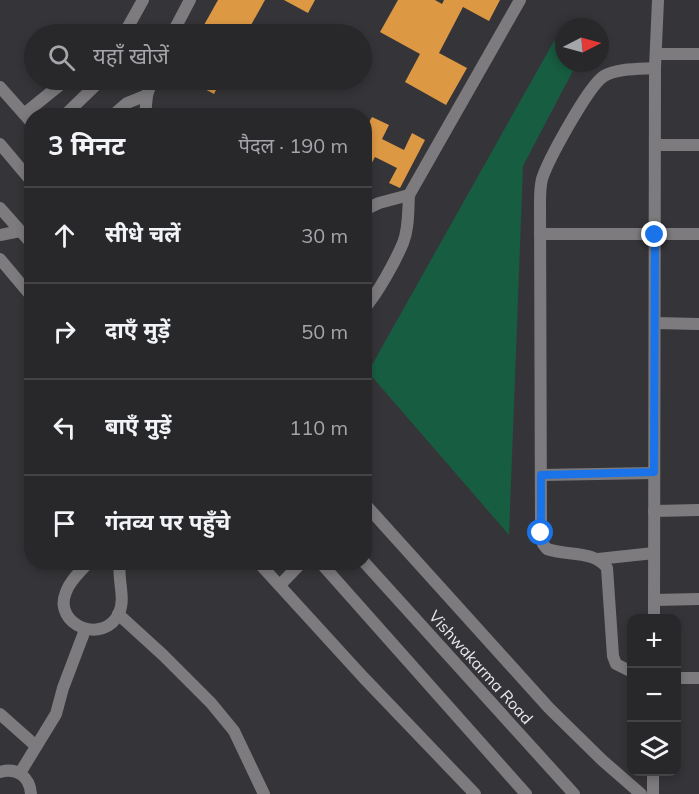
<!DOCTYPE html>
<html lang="hi">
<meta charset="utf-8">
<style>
:root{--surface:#28282b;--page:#343437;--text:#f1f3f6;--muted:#a5a6a9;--line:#444447}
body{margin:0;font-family:Mulish,"Noto Sans Devanagari",sans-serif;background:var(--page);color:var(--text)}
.controls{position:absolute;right:18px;bottom:18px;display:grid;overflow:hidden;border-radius:12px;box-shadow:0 3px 9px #0003}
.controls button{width:54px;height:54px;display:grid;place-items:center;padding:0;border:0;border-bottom:2px solid var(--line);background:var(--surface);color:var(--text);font:30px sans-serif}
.compass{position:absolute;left:555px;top:18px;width:54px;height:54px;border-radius:50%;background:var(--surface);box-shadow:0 3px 9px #0003;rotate:84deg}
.stop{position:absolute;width:18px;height:18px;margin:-14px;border:4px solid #1a73e8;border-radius:50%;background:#fff}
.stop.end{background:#1a73e8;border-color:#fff;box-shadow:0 2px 6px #0008}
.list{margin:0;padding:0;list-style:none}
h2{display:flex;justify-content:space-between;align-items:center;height:78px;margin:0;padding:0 24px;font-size:26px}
h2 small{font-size:20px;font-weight:400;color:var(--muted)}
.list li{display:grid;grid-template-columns:39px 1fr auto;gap:18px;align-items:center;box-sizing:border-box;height:96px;padding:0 24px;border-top:2px solid var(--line)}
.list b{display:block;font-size:22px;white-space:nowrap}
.list em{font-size:20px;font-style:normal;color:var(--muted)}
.icon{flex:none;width:33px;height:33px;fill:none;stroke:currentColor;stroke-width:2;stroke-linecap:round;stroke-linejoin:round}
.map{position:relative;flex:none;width:699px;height:794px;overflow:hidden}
.search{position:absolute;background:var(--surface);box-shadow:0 3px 9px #0003;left:24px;top:24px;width:348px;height:66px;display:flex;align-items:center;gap:15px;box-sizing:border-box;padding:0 21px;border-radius:33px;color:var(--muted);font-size:22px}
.panel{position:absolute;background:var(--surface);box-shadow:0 3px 9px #0003;left:24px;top:108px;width:348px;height:462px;border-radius:24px}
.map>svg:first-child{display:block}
.green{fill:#175d41}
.building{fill:#dd9844}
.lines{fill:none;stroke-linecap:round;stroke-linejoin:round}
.minor{stroke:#7d7b7d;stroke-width:12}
.tertiary{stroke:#7d7b7d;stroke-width:12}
.route{stroke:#1a73e8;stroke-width:8}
.labels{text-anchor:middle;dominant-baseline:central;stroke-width:6;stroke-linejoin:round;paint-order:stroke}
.street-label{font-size:16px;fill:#eaeaed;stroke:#353539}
</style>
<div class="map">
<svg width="699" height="794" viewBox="0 0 699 794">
<rect width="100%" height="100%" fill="#353539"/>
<!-- green -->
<path class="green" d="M 554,41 L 564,45 L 564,63 L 577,63 L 523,166 L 509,535 L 368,372 Z"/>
<!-- building -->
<g class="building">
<path d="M 218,0 L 265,0 L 246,34 L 199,34 Z"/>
<path d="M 284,0 L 315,0 L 308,13 Z"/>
<path d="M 398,0 L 435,0 L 442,4 L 444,0 L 500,0 L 489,21 L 463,7 L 439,53 L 467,68 L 446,105 L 405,82 L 420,54 L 380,32 Z"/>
<path d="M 188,80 L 221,80 L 214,94 Z"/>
<path d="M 372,117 L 389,125 L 382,139 L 404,150 L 412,133 L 425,140 L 400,188 L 389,183 L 397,168 L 375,157 L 364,177 L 364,131 Z"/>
</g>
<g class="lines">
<!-- minor -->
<g class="minor">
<path d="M 124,34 L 143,0"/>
<path d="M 172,34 L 190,0"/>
<path d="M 656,54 L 699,54"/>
<path d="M 0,87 L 32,123"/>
<path d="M 24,114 L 66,80"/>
<path d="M 64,116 L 101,80"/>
<path d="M 112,116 L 127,103 L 147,95"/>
<path d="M 145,116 L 147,95 L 152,80"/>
<path d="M 655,145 L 699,145"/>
<path d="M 364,210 L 379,203 L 409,195"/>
<path d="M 540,234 L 699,234"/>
<path d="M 0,259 L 32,297"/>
<path d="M 364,309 C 378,293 395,262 403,243 C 409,228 408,211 409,195 L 520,0"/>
<path d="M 655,323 L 699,324"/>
<path d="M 541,475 L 654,473"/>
<path d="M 364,503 L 549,708 L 602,760 L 641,794"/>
<path d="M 654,511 L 699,510"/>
<path d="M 598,559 L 654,553"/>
<path d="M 89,562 C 81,571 70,580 66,592 C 52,625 104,646 119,613 C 126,598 117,579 120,562"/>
<path d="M 258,562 L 363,677 L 475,794"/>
<path d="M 654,600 L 699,599"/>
<path d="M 118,614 L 163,655 L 211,703 L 234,731 L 264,794"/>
<path d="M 654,618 L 655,68 L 658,0"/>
<path d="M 632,672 L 616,664 L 613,656 L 607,568 C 594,550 566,556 547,549 L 543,544 L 541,533 L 540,203 C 540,195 540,187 542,179 C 548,160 589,85 604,76 C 618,68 640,69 655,68"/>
<path d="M 676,678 L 699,678"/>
<path d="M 0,714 L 36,746"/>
<path d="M 0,772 C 17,767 30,777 31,794"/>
<path d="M 20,773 L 56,714 L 63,688 L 85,630"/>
<path d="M 653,794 L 653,772"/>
</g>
<!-- tertiary -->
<g class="tertiary">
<path d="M 0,144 L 32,182"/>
<path d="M 0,208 L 32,244"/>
<path d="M 0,235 L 20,231"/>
<path d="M 320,562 L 526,794"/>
<path d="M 364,562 L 574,794"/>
<path d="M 280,585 L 302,562"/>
</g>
</g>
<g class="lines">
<!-- route -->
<path class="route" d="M 541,533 L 541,475 L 654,472 L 655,235"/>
</g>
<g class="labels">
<!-- street labels -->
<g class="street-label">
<text transform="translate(481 667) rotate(48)">Vishwakarma Road</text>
</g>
</g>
</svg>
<div class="controls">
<button>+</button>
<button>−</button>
<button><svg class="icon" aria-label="layers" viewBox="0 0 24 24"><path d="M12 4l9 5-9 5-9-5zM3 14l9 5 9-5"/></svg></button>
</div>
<svg class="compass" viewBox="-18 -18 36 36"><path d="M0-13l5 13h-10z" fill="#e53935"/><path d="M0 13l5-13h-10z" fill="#a5a6a9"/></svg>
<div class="stop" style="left:541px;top:533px"></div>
<div class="stop end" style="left:655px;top:235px"></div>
<div class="search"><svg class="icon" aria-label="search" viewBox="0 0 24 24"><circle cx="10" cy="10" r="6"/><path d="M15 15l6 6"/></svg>यहाँ खोजें</div>
<section class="panel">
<h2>3 मिनट<small>पैदल · 190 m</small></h2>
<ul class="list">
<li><svg class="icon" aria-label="ahead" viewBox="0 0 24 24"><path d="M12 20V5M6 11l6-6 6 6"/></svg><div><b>सीधे चलें</b></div><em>30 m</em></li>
<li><svg class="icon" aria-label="right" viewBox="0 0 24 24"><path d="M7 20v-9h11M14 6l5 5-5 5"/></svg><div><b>दाएँ मुड़ें</b></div><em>50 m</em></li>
<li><svg class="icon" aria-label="left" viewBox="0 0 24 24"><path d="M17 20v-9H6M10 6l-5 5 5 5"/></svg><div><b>बाएँ मुड़ें</b></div><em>110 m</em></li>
<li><svg class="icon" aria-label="arrive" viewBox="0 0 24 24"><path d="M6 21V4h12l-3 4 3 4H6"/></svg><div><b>गंतव्य पर पहुँचे</b></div></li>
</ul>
</section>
</div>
